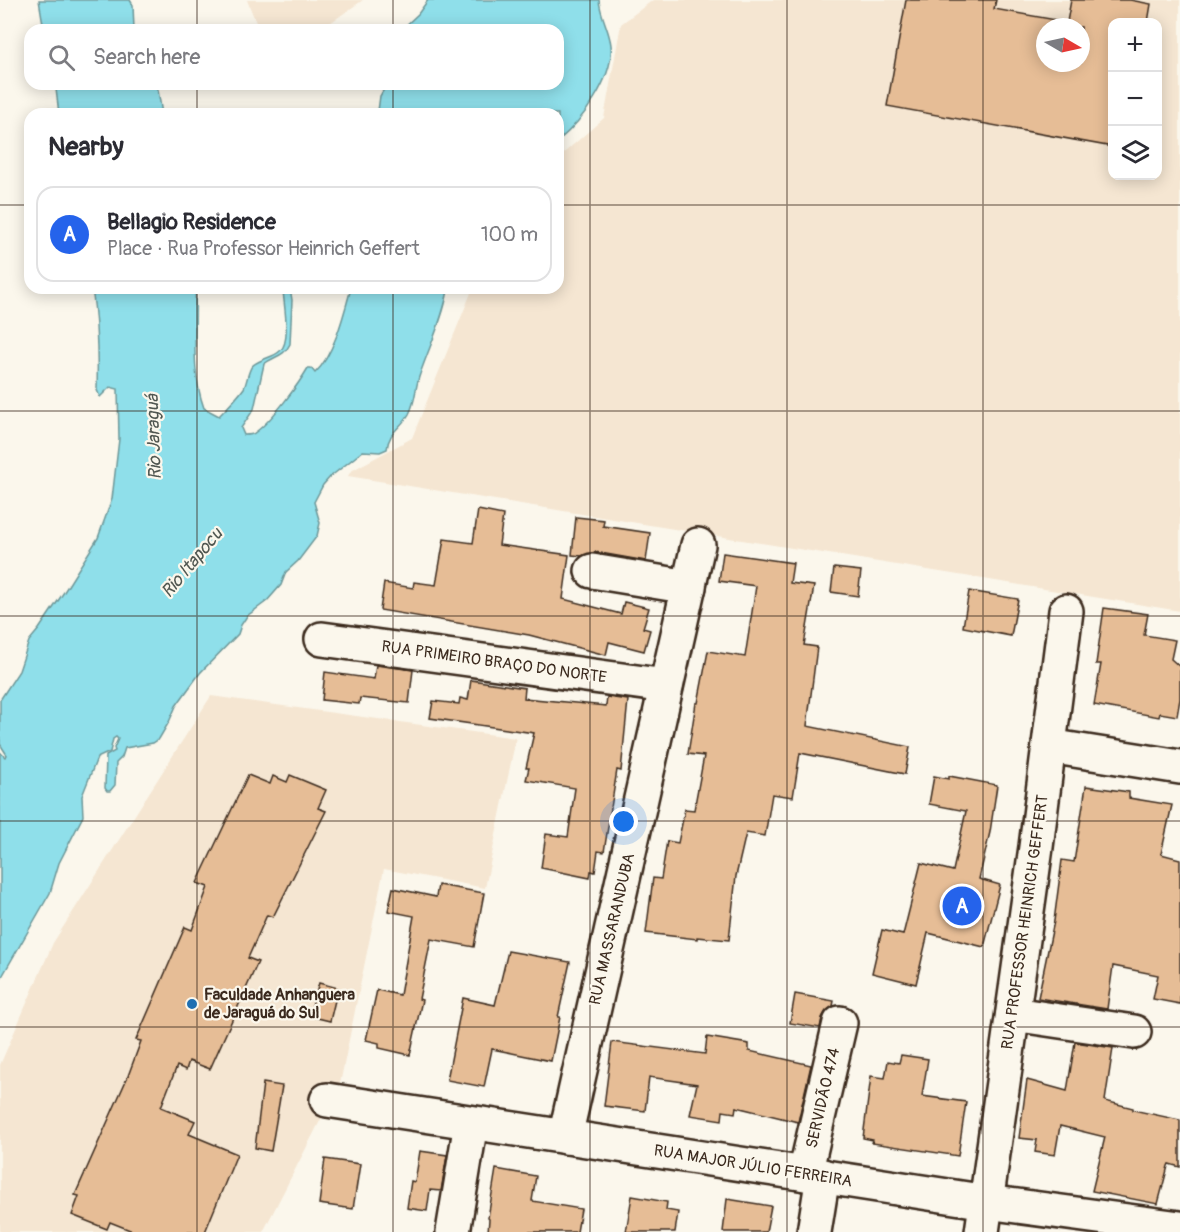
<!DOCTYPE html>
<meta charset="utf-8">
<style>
:root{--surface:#fff;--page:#f2f2f3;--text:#2b2b33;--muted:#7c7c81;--line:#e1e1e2;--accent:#2563eb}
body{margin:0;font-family:Pangolin,sans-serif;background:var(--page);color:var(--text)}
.controls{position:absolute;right:18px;top:18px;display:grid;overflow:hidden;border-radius:12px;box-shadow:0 3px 15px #0003}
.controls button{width:54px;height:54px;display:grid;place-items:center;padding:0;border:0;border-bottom:2px solid var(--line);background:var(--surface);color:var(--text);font:30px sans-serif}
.compass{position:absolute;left:1036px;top:18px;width:54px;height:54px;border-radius:50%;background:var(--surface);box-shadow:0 3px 15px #0003;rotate:99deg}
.you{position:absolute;left:624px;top:822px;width:21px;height:21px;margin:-15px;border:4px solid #fff;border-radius:50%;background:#1a73e8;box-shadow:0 0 0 9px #1a73e833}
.badge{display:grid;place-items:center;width:39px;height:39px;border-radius:50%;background:var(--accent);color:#fff;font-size:20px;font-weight:700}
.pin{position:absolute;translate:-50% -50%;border:3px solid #fff;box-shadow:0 2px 6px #0006}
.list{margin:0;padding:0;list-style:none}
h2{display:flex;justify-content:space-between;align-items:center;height:78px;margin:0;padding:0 24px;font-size:26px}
h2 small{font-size:20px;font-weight:400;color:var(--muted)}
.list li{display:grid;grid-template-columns:39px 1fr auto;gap:18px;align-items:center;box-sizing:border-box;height:96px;margin:0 12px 12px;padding:0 12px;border:2px solid var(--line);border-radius:18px}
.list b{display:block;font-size:22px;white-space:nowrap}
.list p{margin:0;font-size:20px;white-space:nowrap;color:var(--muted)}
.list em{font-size:20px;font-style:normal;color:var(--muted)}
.icon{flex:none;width:33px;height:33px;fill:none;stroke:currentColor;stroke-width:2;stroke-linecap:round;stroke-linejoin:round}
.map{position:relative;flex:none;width:1180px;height:1232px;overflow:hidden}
.search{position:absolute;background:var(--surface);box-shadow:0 3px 15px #0003;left:24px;top:24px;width:540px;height:66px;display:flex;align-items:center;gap:15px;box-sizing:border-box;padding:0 21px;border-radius:18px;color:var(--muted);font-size:22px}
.panel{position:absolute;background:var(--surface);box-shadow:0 3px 15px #0003;left:24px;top:108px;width:540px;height:186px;border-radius:18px}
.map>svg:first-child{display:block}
.built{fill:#f5e6d2;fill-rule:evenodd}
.water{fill:#8fdfea;stroke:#6d9798;stroke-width:1.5}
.building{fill:#e6bd96;stroke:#3b2a1e;stroke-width:1.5;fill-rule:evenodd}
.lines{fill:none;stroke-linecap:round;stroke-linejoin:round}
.minor-casing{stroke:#3b2a1e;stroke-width:38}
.minor{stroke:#fbf7ec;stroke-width:33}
.grid{fill:none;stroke:#3b2a1e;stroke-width:1.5;stroke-opacity:0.55}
.poi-dot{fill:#1f6fb2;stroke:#fbf7ec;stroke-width:2}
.labels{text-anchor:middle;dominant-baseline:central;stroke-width:4.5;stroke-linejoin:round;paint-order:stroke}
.street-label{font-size:16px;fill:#3b2a1e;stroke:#fbf7ec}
.poi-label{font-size:16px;font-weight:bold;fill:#3b2a1e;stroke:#fbf7ec;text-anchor:start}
.water-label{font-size:18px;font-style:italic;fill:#505751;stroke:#fbf7ec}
</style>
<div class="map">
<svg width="1180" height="1232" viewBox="0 0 1180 1232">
<rect width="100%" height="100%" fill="#fbf7ec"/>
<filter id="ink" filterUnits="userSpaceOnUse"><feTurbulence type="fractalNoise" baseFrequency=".0167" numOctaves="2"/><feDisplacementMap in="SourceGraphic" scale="12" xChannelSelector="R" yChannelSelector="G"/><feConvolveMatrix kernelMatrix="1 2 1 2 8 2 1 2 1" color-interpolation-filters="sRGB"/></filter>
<g filter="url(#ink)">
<!-- built -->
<g class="built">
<path d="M 247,0 L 363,0 L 320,30 L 259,30 Z"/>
<path d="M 653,0 L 1180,0 L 1180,611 L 348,476 L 351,471 L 412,438 L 473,288 L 558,288 L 558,158 L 604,118 L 621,24 ZM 1112,22 L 1158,22 L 1158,176 L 1112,176 ZM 1045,27 L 1081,27 L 1081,63 L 1045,63 Z"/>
<path d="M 211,696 L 516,738 L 485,888 L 384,869 L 341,1079 L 333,1101 L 320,1121 L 263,1232 L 0,1232 L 0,1065 L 53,943 Z"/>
</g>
<!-- water -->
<g class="water">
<path d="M 39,0 L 130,0 L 133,5 L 134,30 L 44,30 Z"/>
<path d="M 428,0 L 599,0 C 600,15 609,29 611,45 C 614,78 582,121 558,141 L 558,114 L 374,114 L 378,111 L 380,96 L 387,84 L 558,84 L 558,30 L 401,30 L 418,14 Z"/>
<path d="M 54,84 L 132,84 L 136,87 L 139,84 L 157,84 L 162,114 L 59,114 L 56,89 Z"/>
<path d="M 92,288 L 195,288 C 197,328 190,369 204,408 L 219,416 C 228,407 237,398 244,388 C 247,382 248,371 252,366 C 261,358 273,358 280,351 C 292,341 283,302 283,288 L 290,288 L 292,300 L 290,344 C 284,357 274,356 264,364 L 254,409 L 241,428 L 244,435 C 249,435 253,435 257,431 C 273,419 298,385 308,368 L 311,368 L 315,373 C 334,355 344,314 351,288 L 448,288 L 448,290 C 443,319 430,345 420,374 C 415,387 416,401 409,414 C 401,428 389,431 387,449 L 380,452 L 363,451 L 330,477 L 323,485 L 314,502 L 320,523 L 317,536 L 298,561 L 286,572 L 281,585 L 267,601 L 247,616 L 241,625 L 238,634 L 200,673 L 176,706 L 169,722 L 159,739 L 153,743 L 125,748 L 122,757 L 116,763 L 115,785 L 110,791 L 107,791 L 105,788 L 106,756 L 115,751 L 114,748 L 118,739 L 116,737 L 113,739 L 110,752 L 97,758 L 82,796 L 83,816 L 59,863 L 50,893 L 0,980 L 0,752 L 5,757 L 7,755 L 0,744 L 0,700 L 19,671 L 29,641 L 39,629 L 64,592 L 98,538 L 112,499 L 119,439 L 118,389 L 110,387 L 100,397 L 97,390 C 98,356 97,322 92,288 Z"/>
</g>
<!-- building -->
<g class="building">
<path d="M 906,0 L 996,0 L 994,9 L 1067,22 L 1071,0 L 1130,0 L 1151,4 L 1148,22 L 1113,22 L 1113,147 L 887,106 ZM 1045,27 L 1081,27 L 1081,63 L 1045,63 Z"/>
<path d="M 478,510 L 503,515 L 499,545 L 569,555 L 563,599 L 621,614 L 624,602 L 649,608 L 643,628 L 650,630 L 644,651 L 609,642 L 606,655 L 529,635 L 380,610 L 384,583 L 413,588 L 414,582 L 436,585 L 444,539 L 473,543 Z"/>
<path d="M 576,517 L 604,520 L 603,526 L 650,533 L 646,561 L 595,552 L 582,556 L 572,555 Z"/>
<path d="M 723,553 L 793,563 L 790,583 L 814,586 L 804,645 L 817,647 L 807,726 L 910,747 L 905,774 L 800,753 L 793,797 L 772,794 L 765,836 L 746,833 L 736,876 L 729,940 L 697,937 L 697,939 L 646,933 L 653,878 L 661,879 L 667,841 L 678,843 L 685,809 L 694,810 L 704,756 L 688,754 L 696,703 L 698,703 L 708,651 L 745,657 L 756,586 L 719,581 Z"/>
<path d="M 834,568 L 861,571 L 858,596 L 831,592 Z"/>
<path d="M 969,591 L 1018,599 L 1011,636 L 963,627 Z"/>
<path d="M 1104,608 L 1148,614 L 1144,635 L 1175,640 L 1171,659 L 1180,667 L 1180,699 L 1177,716 L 1160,713 L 1159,717 L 1094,705 L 1101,664 L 1096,664 Z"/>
<path d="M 376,665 L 413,670 L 409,703 L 360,698 L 359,704 L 322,700 L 325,672 L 374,679 Z"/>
<path d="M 471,680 L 525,688 L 524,698 L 606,706 L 607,697 L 628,700 L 621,771 L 617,770 L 604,852 L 598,851 L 595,872 L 591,871 L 590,878 L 541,868 L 546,834 L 568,837 L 575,788 L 526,780 L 529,768 L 526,768 L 534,733 L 430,718 L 433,701 L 459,704 L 460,698 L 468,700 Z"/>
<path d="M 248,775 L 270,784 L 273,776 L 287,782 L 290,775 L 326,790 L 318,808 L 326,811 L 273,917 L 267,915 L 248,958 L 258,962 L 210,1069 L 189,1061 L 186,1070 L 177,1066 L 161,1107 L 195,1121 L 189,1134 L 237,1154 L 205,1232 L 135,1232 L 110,1222 L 107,1229 L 72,1215 L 79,1196 L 75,1195 L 128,1076 L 141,1041 L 136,1040 L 185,927 L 192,930 L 208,887 L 197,883 Z"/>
<path d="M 934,776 L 949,779 L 949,776 L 997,785 L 990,832 L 979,879 L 1000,885 L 984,947 L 928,933 L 916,984 L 872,973 L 882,930 L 903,935 L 921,863 L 953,871 L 966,811 L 929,804 Z"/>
<path d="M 1086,786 L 1129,792 L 1129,798 L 1172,805 L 1161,854 L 1180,859 L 1180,1004 L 1153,999 L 1158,975 L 1113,966 L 1107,1009 L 1038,998 L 1054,921 L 1062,860 L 1074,862 Z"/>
<path d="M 438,885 L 484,893 L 474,947 L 431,939 L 419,999 L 422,1000 L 410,1055 L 379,1048 L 379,1043 L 366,1040 L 377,990 L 400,995 L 414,916 L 388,911 L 393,888 L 436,897 Z"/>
<path d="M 508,951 L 570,962 L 558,1017 L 560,1017 L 551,1061 L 492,1049 L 484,1087 L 447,1080 L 463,998 L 495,1005 Z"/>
<path d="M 319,983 L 338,988 L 330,1021 L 309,1016 Z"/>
<path d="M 795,994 L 834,1001 L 833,1006 L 826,1011 L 822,1018 L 820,1028 L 790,1023 Z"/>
<path d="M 707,1037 L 749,1044 L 749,1051 L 811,1065 L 798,1122 L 736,1107 L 735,1113 L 723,1111 L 722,1120 L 690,1115 L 697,1084 L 649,1077 L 645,1111 L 604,1106 L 612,1042 L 705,1054 Z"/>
<path d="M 1075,1042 L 1113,1048 L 1105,1101 L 1133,1108 L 1133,1110 L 1180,1120 L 1180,1167 L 1169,1164 L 1168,1166 L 1158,1204 L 1092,1191 L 1105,1137 L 1060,1126 L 1055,1155 L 1035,1152 L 1037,1140 L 1019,1138 L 1027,1080 L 1067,1091 Z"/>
<path d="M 901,1055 L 928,1059 L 922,1096 L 966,1102 L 958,1156 L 872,1143 L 873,1140 L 863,1138 L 871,1076 L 885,1078 L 888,1061 L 899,1063 Z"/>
<path d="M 263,1083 L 282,1086 L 271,1151 L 255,1148 Z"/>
<path d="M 420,1151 L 447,1155 L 441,1191 L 430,1190 L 427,1211 L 407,1208 L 411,1181 L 415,1182 Z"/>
<path d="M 325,1159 L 360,1164 L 353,1209 L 319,1204 Z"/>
<path d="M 496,1169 L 536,1176 L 532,1201 L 581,1209 L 577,1232 L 488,1232 L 489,1219 L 488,1218 Z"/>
<path d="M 632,1196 L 667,1202 L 666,1210 L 678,1212 L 675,1232 L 626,1232 Z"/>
<path d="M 727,1199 L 771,1206 L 766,1232 L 723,1232 Z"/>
</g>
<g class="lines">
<!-- minor casing -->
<g class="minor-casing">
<g id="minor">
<path d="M 592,571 L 689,587"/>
<path d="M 322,639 L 666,686"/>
<path d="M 1049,746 L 1180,767"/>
<path d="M 1013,1014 L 1134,1032"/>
<path d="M 327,1100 L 987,1202 L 1180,1228"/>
<path d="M 565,1137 L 698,545"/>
<path d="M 805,1174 L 840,1023"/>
<path d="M 453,1232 L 471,1123"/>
<path d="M 814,1232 L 823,1176"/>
<path d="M 982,1232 L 1036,847 L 1066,611"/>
</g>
</g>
<!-- minor -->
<use href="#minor" class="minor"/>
</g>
</g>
<!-- grid -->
<path class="grid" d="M 197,0 L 197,30M 393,0 L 393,30M 590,0 L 590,1232M 787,0 L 787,1232M 983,0 L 983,1232M 197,84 L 197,114M 393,84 L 393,114M 0,205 L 30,205M 558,205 L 1180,205M 197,288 L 197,1232M 393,288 L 393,1232M 0,411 L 1180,411M 0,616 L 1180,616M 0,821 L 1180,821M 0,1027 L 1180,1027"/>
<!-- markers -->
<circle class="poi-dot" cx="192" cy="1004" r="6"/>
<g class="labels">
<!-- street labels -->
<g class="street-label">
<text transform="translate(494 662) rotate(8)">RUA PRIMEIRO BRAÇO DO NORTE</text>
<text transform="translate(1025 922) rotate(-82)">RUA PROFESSOR HEINRICH GEFFERT</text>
<text transform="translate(612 929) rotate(-77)">RUA MASSARANDUBA</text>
<text transform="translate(823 1098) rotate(-77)">SERVIDÃO 474</text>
<text transform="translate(753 1166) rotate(9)">RUA MAJOR JÚLIO FERREIRA</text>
</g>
<!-- poi labels -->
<g class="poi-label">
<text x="204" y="995">Faculdade Anhanguera<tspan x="204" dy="18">de Jaraguá do Sul</tspan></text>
</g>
<!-- water labels -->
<g class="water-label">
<text transform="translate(154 437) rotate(-92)">Rio Jaraguá</text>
<text transform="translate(192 563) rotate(-50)">Rio Itapocu</text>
</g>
</g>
</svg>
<div class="controls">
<button>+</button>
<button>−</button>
<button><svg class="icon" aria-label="layers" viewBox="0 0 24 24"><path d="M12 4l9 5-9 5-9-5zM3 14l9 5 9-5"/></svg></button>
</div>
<svg class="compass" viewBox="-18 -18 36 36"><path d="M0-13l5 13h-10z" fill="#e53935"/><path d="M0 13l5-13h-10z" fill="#7c7c81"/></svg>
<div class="you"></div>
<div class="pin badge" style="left:962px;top:906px">A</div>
<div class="search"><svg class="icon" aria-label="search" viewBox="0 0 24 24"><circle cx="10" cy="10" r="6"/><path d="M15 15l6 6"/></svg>Search here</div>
<section class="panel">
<h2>Nearby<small></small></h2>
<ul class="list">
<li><span class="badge">A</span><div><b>Bellagio Residence</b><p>Place · Rua Professor Heinrich Geffert</p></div><em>100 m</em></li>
</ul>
</section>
</div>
